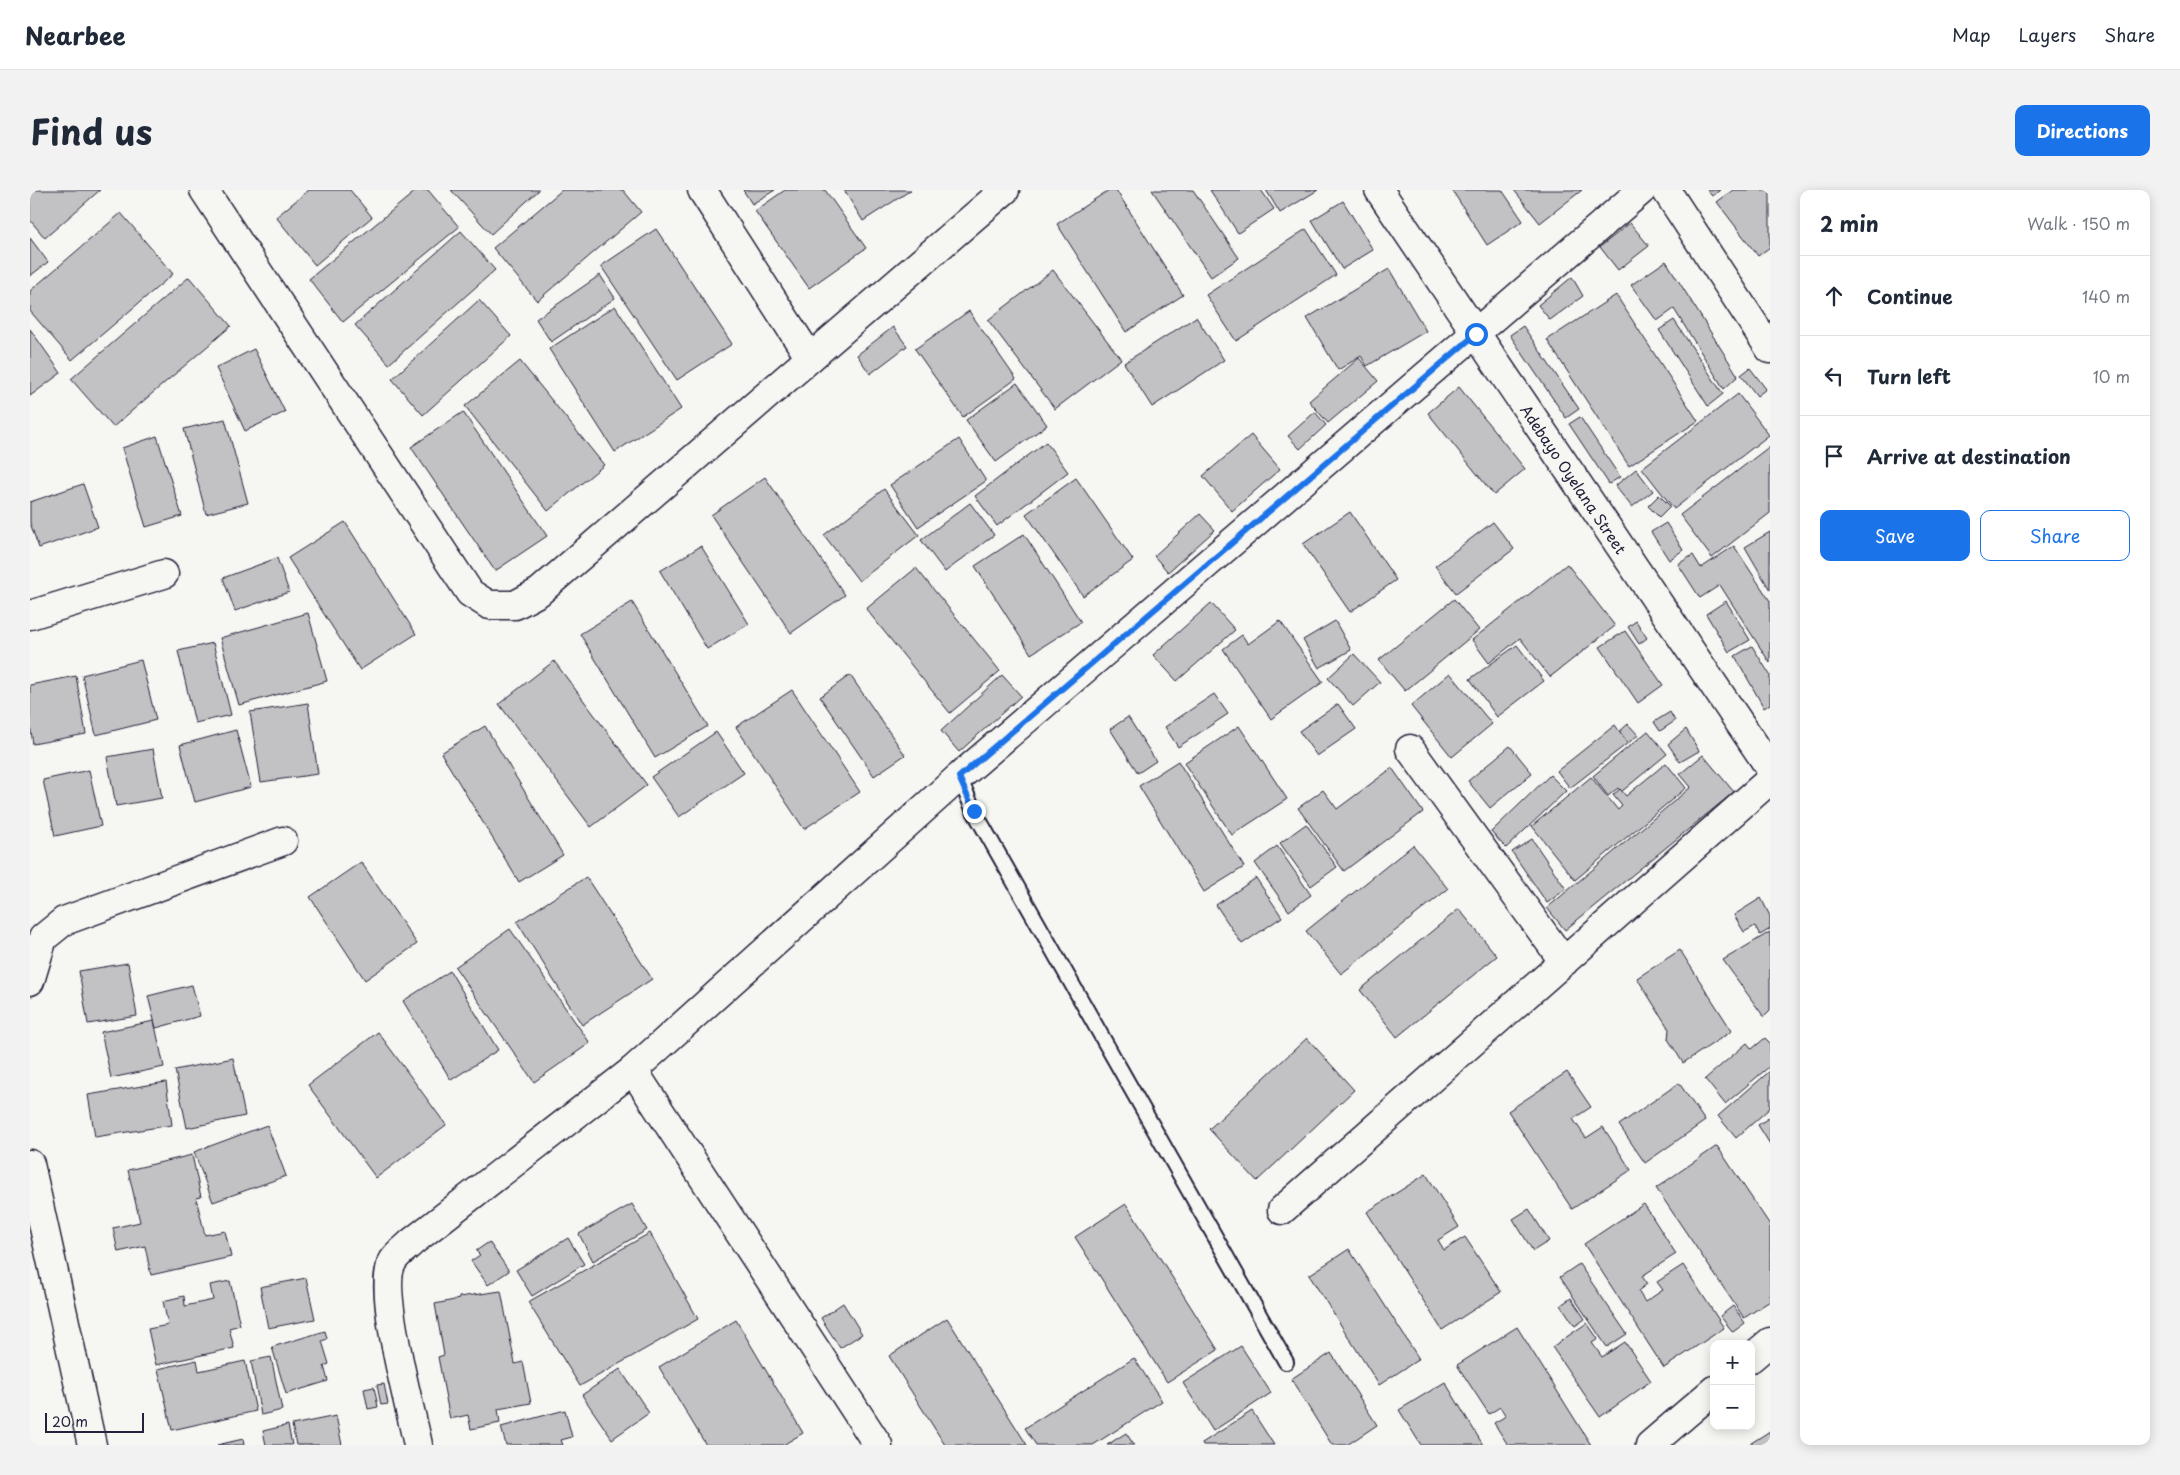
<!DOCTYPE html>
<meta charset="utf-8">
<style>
:root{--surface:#fff;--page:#f2f2f3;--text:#1f2937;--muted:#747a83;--line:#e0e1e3;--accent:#1a73e8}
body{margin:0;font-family:"Playpen Sans",sans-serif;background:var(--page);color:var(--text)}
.controls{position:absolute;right:15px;bottom:15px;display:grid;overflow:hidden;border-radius:10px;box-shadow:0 2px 12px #0003}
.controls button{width:45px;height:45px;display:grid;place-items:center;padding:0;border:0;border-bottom:1px solid var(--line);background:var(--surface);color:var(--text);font:25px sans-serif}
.scale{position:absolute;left:15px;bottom:12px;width:99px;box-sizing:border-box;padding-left:5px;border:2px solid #22223b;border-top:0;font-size:14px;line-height:18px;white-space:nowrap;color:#22223b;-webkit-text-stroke:4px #f6f6f2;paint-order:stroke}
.stop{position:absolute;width:15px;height:15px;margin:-11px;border:4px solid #1a73e8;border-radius:50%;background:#fff}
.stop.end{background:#1a73e8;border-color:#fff;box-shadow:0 1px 5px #0008}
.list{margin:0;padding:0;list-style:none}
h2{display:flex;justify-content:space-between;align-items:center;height:65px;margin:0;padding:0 20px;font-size:21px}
h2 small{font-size:16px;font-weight:400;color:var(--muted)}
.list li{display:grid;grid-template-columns:32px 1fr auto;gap:15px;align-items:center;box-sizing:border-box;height:80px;padding:0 20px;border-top:1px solid var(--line)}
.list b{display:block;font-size:19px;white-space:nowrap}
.list em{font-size:16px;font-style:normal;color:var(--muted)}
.actions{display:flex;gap:10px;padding:15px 20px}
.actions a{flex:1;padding:11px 0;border:1px solid var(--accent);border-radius:10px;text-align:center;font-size:18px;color:var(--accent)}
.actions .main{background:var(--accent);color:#fff}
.icon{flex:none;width:28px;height:28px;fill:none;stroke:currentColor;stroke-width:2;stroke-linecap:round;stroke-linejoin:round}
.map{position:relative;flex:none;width:1740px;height:1255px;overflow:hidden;border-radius:10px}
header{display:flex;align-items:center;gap:30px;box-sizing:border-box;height:70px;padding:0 25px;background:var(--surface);border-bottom:1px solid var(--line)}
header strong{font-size:24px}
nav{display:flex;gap:28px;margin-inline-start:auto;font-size:18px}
.intro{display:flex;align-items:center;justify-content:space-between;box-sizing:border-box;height:120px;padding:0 30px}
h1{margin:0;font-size:35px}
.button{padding:12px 22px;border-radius:10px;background:var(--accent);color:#fff;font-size:18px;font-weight:700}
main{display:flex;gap:30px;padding:0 30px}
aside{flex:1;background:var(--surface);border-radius:10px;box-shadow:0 2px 12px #0003}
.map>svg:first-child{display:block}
.building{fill:#c2c2c4;stroke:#22223b}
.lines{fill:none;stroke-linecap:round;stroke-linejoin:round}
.lane-casing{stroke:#22223b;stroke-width:18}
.street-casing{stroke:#22223b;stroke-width:31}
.lane{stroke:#f6f6f2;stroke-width:14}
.street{stroke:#f6f6f2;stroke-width:28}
.route{stroke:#1a73e8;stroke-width:6}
.labels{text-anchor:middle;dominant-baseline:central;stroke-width:4;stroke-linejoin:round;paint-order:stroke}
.street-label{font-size:15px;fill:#22223b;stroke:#f6f6f2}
</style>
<header>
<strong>Nearbee</strong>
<nav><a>Map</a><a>Layers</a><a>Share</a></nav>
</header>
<div class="intro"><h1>Find us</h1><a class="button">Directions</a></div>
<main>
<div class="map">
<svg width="1740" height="1255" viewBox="0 0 1740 1255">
<rect width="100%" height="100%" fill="#f6f6f2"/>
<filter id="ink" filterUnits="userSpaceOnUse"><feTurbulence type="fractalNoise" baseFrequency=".02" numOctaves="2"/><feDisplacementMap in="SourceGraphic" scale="10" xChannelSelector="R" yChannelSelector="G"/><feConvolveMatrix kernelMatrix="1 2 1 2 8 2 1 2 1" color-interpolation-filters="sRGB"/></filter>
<g filter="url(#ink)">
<!-- building -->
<g class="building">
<path d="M 0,0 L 70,0 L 15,48 L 0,30 Z"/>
<path d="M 279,0 L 320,0 L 342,27 L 285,75 L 246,27 Z"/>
<path d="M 387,0 L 398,0 L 429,37 L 313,132 L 279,89 Z"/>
<path d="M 421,0 L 509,0 L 461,44 Z"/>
<path d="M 532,0 L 593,0 L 611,22 L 507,111 L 463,58 Z"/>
<path d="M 713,0 L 745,0 L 722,14 Z"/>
<path d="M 755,0 L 795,0 L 836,58 L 779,98 L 725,21 Z"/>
<path d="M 814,0 L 881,0 L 833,31 Z"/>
<path d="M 1079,0 L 1086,0 L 1153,105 L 1096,142 L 1027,34 Z"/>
<path d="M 1122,0 L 1163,0 L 1209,68 L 1181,87 Z"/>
<path d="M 1180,0 L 1231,0 L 1244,19 L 1208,43 Z"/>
<path d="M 1236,0 L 1288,0 L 1250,23 Z"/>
<path d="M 1422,0 L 1472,0 L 1493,31 L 1457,55 Z"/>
<path d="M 1484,0 L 1552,0 L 1510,33 Z"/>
<path d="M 1677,0 L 1690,0 L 1682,6 Z"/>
<path d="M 1703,0 L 1740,0 L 1740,57 L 1728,66 L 1687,12 Z"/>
<path d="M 1313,11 L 1343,60 L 1312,79 L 1282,30 Z"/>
<path d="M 91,23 L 143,84 L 42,170 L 0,121 L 0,101 Z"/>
<path d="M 1600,33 L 1619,56 L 1588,80 L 1570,57 Z"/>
<path d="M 626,39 L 702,154 L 647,190 L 571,76 Z"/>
<path d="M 1276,39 L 1306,85 L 1206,151 L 1176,105 Z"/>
<path d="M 431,41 L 465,80 L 359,174 L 325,135 Z"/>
<path d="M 0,48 L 18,72 L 0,86 Z"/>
<path d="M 1636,71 L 1708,186 L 1694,199 L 1644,119 L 1627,131 L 1601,95 Z"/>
<path d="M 1359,79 L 1396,141 L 1337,176 L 1331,166 L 1308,180 L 1277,128 Z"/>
<path d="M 1023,80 L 1091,169 L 1025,219 L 958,130 Z"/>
<path d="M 570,85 L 585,108 L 521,152 L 506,129 Z"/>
<path d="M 159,87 L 201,136 L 83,237 L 41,189 Z"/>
<path d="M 1542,87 L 1553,106 L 1520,130 L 1508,115 Z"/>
<path d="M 1586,105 L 1668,231 L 1599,276 L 1517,150 Z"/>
<path d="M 449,110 L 481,146 L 393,225 L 362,189 Z"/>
<path d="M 585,116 L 651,219 L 585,262 L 519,159 Z"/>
<path d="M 939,121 L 986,189 L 933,227 L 885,159 Z"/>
<path d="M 1166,127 L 1194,170 L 1122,217 L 1094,173 Z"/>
<path d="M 1644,130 L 1693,204 L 1678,216 L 1629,140 Z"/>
<path d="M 1493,136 L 1549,219 L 1536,228 L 1480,145 Z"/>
<path d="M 863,137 L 877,156 L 840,184 L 827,165 Z"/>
<path d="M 0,139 L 31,183 L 0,206 Z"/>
<path d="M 224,159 L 255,222 L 215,241 L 186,178 Z"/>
<path d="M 1329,168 L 1348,191 L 1298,233 L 1279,211 Z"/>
<path d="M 490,171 L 574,275 L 518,321 L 435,216 Z"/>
<path d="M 1720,178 L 1736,199 L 1727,206 L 1711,185 Z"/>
<path d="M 987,193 L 1017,235 L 966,272 L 936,230 Z"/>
<path d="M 1429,197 L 1495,279 L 1464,305 L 1398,223 Z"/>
<path d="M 1708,204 L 1739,245 L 1644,319 L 1612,278 Z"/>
<path d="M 433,222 L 517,346 L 465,381 L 381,257 Z"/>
<path d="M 1285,222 L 1296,235 L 1270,259 L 1258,246 Z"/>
<path d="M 1550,227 L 1590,287 L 1579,294 L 1539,234 Z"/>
<path d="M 195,229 L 218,313 L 176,324 L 154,239 Z"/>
<path d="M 1221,245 L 1250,279 L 1202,321 L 1173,286 Z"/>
<path d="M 127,246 L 152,326 L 116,337 L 92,258 Z"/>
<path d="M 929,249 L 956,291 L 888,337 L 860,295 Z"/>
<path d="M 1016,252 L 1038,282 L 967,336 L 945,306 Z"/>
<path d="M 1740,256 L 1740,323 L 1682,368 L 1650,325 Z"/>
<path d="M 1606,279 L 1623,301 L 1602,317 L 1585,296 Z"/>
<path d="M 735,287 L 815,405 L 761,443 L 681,325 Z"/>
<path d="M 1046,288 L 1103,370 L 1053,406 L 996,324 Z"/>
<path d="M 53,294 L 68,337 L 9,358 L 0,333 L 0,312 Z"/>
<path d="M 854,299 L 889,345 L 829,391 L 794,345 Z"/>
<path d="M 1629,305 L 1640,316 L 1629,327 L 1618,316 Z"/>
<path d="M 940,313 L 964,345 L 915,382 L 891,350 Z"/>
<path d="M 1320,322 L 1366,390 L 1320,422 L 1273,354 Z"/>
<path d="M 1170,324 L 1185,340 L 1138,382 L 1124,366 Z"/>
<path d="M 315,332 L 386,444 L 330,480 L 258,368 Z"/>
<path d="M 1463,332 L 1484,359 L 1426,403 L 1405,376 Z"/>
<path d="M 1636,333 L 1653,360 L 1639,370 L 1621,342 Z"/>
<path d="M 1740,342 L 1740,400 L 1715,357 Z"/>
<path d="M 994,344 L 1051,432 L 1001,464 L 945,376 Z"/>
<path d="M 671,356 L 719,434 L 677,459 L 630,381 Z"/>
<path d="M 1704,356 L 1740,411 L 1740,473 L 1690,395 L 1670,408 L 1648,374 L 1663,365 L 1671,378 Z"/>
<path d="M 247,368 L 259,402 L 205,421 L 193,388 Z"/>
<path d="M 1537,374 L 1585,436 L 1520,487 L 1490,448 L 1459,473 L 1442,450 Z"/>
<path d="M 886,378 L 970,481 L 920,523 L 836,419 Z"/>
<path d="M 1424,409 L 1449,440 L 1375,501 L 1349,470 Z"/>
<path d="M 1696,411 L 1720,450 L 1699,462 L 1676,424 Z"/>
<path d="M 602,412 L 678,536 L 625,568 L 550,444 Z"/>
<path d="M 1181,413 L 1205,440 L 1147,491 L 1123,465 Z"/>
<path d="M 278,423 L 297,491 L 209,515 L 190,448 Z"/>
<path d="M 1250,431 L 1293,492 L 1241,529 L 1193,459 L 1212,445 L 1218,454 Z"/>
<path d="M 1305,431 L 1321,460 L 1289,478 L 1273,450 Z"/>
<path d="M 1606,431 L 1617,448 L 1609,454 L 1598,437 Z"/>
<path d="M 1595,441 L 1633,495 L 1608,513 L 1570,457 Z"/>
<path d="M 183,453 L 201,525 L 165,533 L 148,461 Z"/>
<path d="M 1487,455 L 1514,491 L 1467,527 L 1440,489 Z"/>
<path d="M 1722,456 L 1740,485 L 1740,514 L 1734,518 L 1705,466 Z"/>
<path d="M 1324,464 L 1350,492 L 1323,516 L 1298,488 Z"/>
<path d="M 111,470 L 126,530 L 66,545 L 52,485 Z"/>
<path d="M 524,471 L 617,595 L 561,637 L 469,514 Z"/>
<path d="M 1420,483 L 1462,534 L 1422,567 L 1381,516 Z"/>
<path d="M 820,485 L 875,565 L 844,586 L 790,507 Z"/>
<path d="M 972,485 L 991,506 L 929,562 L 911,541 Z"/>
<path d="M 46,486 L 56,544 L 3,554 L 0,535 L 0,495 Z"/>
<path d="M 762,500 L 830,602 L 774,639 L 706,537 Z"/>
<path d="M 1184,504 L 1198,524 L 1148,557 L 1135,537 Z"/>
<path d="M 278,513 L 288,584 L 231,592 L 220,522 Z"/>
<path d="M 1308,514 L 1326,539 L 1287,566 L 1269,541 Z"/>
<path d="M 1640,522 L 1645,531 L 1630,541 L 1624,532 Z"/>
<path d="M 1098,527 L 1126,571 L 1108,583 L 1080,539 Z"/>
<path d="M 1598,534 L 1608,545 L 1597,554 L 1588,543 Z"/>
<path d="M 1585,535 L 1598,553 L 1540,598 L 1527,581 Z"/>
<path d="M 455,536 L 533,665 L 489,692 L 411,563 Z"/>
<path d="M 1209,536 L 1257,609 L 1202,645 L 1154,573 Z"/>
<path d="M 1656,539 L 1669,561 L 1650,572 L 1638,554 Z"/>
<path d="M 206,540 L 221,597 L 165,612 L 150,555 Z"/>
<path d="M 1618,541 L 1637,564 L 1591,602 L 1588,598 L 1578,606 L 1563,586 Z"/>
<path d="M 686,542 L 714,583 L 649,627 L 621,587 Z"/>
<path d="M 1480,556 L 1502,583 L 1460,618 L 1438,591 Z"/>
<path d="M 123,559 L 132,608 L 86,616 L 77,567 Z"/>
<path d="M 1673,565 L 1704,602 L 1535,740 L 1517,718 L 1661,597 L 1650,584 Z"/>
<path d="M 1148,571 L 1214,677 L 1174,702 L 1109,596 Z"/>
<path d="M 1636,573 L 1656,598 L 1545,690 L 1502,636 L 1561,587 L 1588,620 L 1592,616 L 1583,605 L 1590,599 L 1596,606 Z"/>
<path d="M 1362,578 L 1393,622 L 1314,681 L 1268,618 L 1293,600 L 1307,619 Z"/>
<path d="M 59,580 L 71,636 L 25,646 L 13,590 Z"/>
<path d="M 1520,585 L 1536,601 L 1476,658 L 1461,642 Z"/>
<path d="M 1276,634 L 1307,677 L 1281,696 L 1250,653 Z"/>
<path d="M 1502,649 L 1536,699 L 1517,713 L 1482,662 Z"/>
<path d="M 1383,655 L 1418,699 L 1311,784 L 1276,741 Z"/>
<path d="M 1247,656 L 1281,705 L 1259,721 L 1225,673 Z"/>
<path d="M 331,672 L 387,754 L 335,790 L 280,707 Z"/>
<path d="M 556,687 L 622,789 L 552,835 L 487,732 Z"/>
<path d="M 1226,688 L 1252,727 L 1212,754 L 1186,715 Z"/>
<path d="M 1731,708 L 1740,726 L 1740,739 L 1730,745 L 1725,736 L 1714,742 L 1704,725 Z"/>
<path d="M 1429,719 L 1467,766 L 1367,847 L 1330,800 Z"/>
<path d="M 480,739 L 560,853 L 504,892 L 425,777 Z"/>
<path d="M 1740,742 L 1740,821 L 1734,827 L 1693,770 Z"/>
<path d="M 1650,760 L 1702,841 L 1653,873 L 1638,849 L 1639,839 L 1607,788 Z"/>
<path d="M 98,773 L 107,826 L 58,834 L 49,781 Z"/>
<path d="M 420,781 L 468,860 L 421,890 L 373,811 Z"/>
<path d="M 162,795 L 170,826 L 126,838 L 118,806 Z"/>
<path d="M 124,831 L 134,877 L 81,888 L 71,842 Z"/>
<path d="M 348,842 L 416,935 L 346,988 L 278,895 Z"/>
<path d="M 1277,848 L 1324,900 L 1227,991 L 1179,939 Z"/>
<path d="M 1735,848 L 1740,853 L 1740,876 L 1695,914 L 1675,889 L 1717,853 L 1722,859 Z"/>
<path d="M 203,868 L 215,926 L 157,938 L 145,880 Z"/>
<path d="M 1740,881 L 1740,918 L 1706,948 L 1688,926 Z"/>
<path d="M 1537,882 L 1561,917 L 1543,929 L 1556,948 L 1573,937 L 1601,980 L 1542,1019 L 1478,921 Z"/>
<path d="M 136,892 L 142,935 L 65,947 L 58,905 Z"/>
<path d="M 1649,893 L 1675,931 L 1615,973 L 1589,935 Z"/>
<path d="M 1740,927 L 1740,954 L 1728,935 Z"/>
<path d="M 237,935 L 256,986 L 183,1012 L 164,962 Z"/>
<path d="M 1687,956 L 1740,1035 L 1740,1111 L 1714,1128 L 1626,998 Z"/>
<path d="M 162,965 L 171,1007 L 166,1008 L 175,1045 L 195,1041 L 201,1067 L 121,1085 L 115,1056 L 88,1062 L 83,1038 L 110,1032 L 98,980 Z"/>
<path d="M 1396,984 L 1429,1037 L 1408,1050 L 1414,1060 L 1435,1047 L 1471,1102 L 1412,1140 L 1337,1022 Z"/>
<path d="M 602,1014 L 617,1040 L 563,1071 L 549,1044 Z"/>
<path d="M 1096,1014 L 1188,1160 L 1137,1192 L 1045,1047 Z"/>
<path d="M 1614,1014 L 1646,1064 L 1612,1086 L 1617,1094 L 1608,1101 L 1615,1112 L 1633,1100 L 1627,1092 L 1653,1075 L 1694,1138 L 1634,1178 L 1554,1054 Z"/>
<path d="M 1499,1019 L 1519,1051 L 1503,1061 L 1483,1029 Z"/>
<path d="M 620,1043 L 668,1129 L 550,1196 L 498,1112 Z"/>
<path d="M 538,1048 L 554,1074 L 502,1106 L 486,1080 Z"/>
<path d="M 459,1052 L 479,1081 L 458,1095 L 441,1071 L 450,1065 L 446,1061 Z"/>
<path d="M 1319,1059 L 1389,1169 L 1349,1195 L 1279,1085 Z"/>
<path d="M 1549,1074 L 1597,1144 L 1577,1157 L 1530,1087 Z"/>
<path d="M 276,1088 L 285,1129 L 238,1138 L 230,1097 Z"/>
<path d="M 200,1091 L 210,1135 L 199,1138 L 204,1158 L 126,1175 L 118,1139 L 138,1135 L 133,1111 L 154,1106 L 155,1116 L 183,1110 L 180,1095 Z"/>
<path d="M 471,1101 L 485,1174 L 493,1172 L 501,1213 L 468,1219 L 470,1233 L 441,1239 L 438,1225 L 420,1229 L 408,1167 L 414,1165 L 405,1114 L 429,1109 L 429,1107 Z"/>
<path d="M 1541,1108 L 1555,1129 L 1545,1136 L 1531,1115 Z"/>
<path d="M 813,1113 L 832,1144 L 810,1158 L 791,1128 Z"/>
<path d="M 1703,1116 L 1715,1133 L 1703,1142 L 1690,1126 Z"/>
<path d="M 917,1128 L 997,1255 L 915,1255 L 859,1166 Z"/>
<path d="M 706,1130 L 773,1243 L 753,1255 L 676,1255 L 629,1177 Z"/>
<path d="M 1557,1133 L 1568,1149 L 1562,1153 L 1572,1167 L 1595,1152 L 1621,1191 L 1570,1227 L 1522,1157 Z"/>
<path d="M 1487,1137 L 1561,1255 L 1478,1255 L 1464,1233 L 1476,1226 L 1470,1217 L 1459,1224 L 1427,1175 Z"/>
<path d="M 295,1141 L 297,1149 L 292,1151 L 299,1174 L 294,1176 L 298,1191 L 256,1204 L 242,1157 Z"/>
<path d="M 1211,1156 L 1241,1203 L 1183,1241 L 1153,1193 Z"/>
<path d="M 1301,1163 L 1347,1235 L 1317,1255 L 1302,1255 L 1261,1189 Z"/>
<path d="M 241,1167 L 252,1220 L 231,1225 L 221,1171 Z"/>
<path d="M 1104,1168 L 1132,1211 L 1063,1255 L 1006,1255 L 995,1238 Z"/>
<path d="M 167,1170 L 169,1181 L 215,1171 L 226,1221 L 142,1240 L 128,1179 Z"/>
<path d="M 590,1179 L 619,1223 L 582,1249 L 552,1205 Z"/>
<path d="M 1415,1192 L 1453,1255 L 1391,1255 L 1369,1220 Z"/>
<path d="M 354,1194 L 358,1214 L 351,1215 L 347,1195 Z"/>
<path d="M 344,1197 L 348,1217 L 338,1219 L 334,1199 Z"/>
<path d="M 535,1220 L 542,1247 L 531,1250 L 533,1255 L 476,1255 L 471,1237 Z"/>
<path d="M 1222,1221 L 1244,1255 L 1173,1255 L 1172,1253 Z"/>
<path d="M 306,1226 L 312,1255 L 266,1255 L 262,1235 Z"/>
<path d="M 258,1235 L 262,1255 L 236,1255 L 233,1241 Z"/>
<path d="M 1740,1241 L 1740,1255 L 1718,1255 Z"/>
<path d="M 1096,1243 L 1104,1255 L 1077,1255 Z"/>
<path d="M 213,1249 L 214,1255 L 187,1255 Z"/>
</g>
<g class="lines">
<!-- lane casing -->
<g class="lane-casing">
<path id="lane" d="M 929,587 L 944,621 L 1256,1172"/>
</g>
<!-- street casing -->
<g class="street-casing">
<g id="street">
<path d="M 174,0 L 440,403 L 459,415 L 485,415 L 509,402 L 975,0"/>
<path d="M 672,0 L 780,168"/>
<path d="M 1349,0 L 1740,578"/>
<path d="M 1636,0 L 1740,159"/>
<path d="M 0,425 L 134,384"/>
<path d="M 1380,559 L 1534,772"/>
<path d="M 0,791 L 13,748 L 34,731 L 253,651"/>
<path d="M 603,880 L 848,1255"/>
<path d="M 0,974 L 62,1255"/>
<path d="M 1252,1020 L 1740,590"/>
<path d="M 1721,1168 L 1740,1152"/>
<path d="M 388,1255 C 381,1220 346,1097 363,1071 C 367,1064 376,1058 382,1052 L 603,880 L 929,587 L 1612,0"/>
<path d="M 1620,1255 L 1684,1200"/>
</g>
</g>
<!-- lane -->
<use href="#lane" class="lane"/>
<!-- street -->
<use href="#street" class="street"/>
</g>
</g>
<g class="lines" filter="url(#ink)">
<!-- route -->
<path class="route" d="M 944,621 L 929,587 L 1446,144"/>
</g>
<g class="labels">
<!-- street labels -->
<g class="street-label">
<text transform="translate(1544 289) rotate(56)">Adebayo Oyelana Street</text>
</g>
</g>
</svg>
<div class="controls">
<button>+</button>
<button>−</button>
</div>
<div class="scale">20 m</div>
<div class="stop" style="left:1446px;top:144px"></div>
<div class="stop end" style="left:944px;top:621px"></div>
</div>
<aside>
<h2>2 min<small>Walk · 150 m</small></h2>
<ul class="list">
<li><svg class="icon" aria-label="ahead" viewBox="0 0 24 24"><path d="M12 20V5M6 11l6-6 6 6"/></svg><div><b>Continue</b></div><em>140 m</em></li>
<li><svg class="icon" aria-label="left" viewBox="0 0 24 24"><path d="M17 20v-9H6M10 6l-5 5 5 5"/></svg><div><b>Turn left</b></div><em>10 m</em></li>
<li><svg class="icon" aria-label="arrive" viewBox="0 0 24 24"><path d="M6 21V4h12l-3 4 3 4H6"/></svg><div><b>Arrive at destination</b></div></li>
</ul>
<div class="actions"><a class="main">Save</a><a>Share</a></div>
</aside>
</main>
